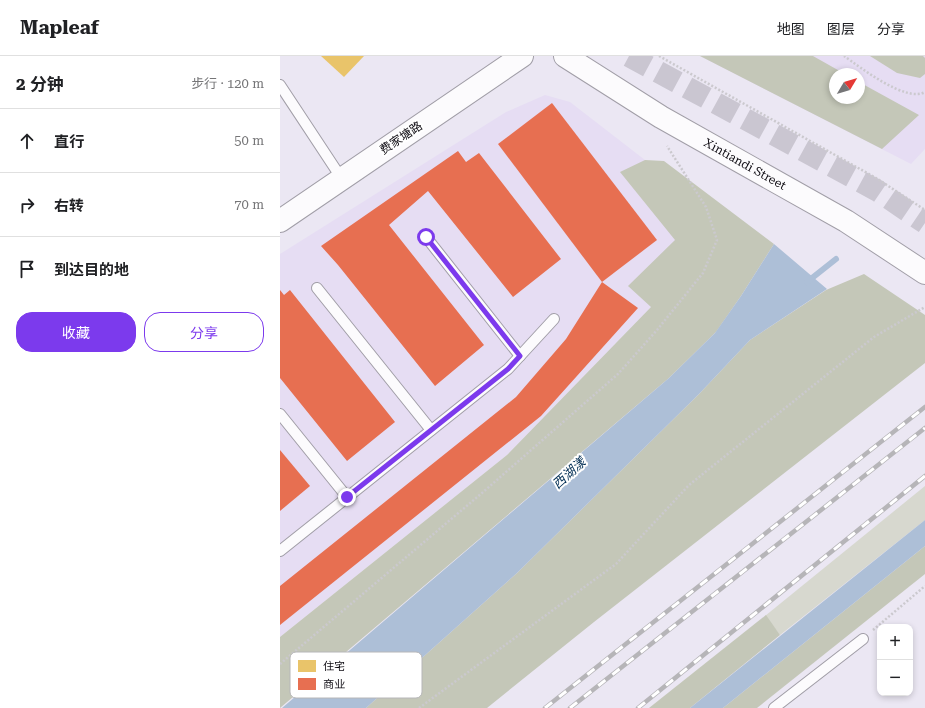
<!DOCTYPE html>
<html lang="zh">
<meta charset="utf-8">
<style>
:root{--surface:#fff;--page:#f2f2f2;--text:#202124;--muted:#757577;--line:#e0e0e0;--accent:#7c3aed}
body{margin:0;font-family:"Roboto Serif","Noto Sans SC",serif;background:var(--page);color:var(--text)}
.controls{position:absolute;right:12px;bottom:12px;display:grid;overflow:hidden;border-radius:8px;box-shadow:0 2px 6px #0003}
.controls button{width:36px;height:36px;display:grid;place-items:center;padding:0;border:0;border-bottom:1px solid var(--line);background:var(--surface);color:var(--text);font:20px sans-serif}
.compass{position:absolute;left:549px;top:12px;width:36px;height:36px;border-radius:50%;background:var(--surface);box-shadow:0 2px 6px #0003;rotate:52deg}
.stop{position:absolute;width:12px;height:12px;margin:-9px;border:3px solid #7c3aed;border-radius:50%;background:#fff}
.stop.end{background:#7c3aed;border-color:#fff;box-shadow:0 1px 4px #0008}
.list{margin:0;padding:0;list-style:none}
h2{display:flex;justify-content:space-between;align-items:center;height:52px;margin:0;padding:0 16px;font-size:17px}
h2 small{font-size:13px;font-weight:400;color:var(--muted)}
.list li{display:grid;grid-template-columns:26px 1fr auto;gap:12px;align-items:center;box-sizing:border-box;height:64px;padding:0 16px;border-top:1px solid var(--line)}
.list b{display:block;font-size:15px;white-space:nowrap}
.list em{font-size:13px;font-style:normal;color:var(--muted)}
.actions{display:flex;gap:8px;padding:12px 16px}
.actions a{flex:1;padding:9px 0;border:1px solid var(--accent);border-radius:16px;text-align:center;font-size:14px;color:var(--accent)}
.actions .main{background:var(--accent);color:#fff}
.icon{flex:none;width:22px;height:22px;fill:none;stroke:currentColor;stroke-width:2;stroke-linecap:round;stroke-linejoin:round}
.map{position:relative;flex:none;width:645px;height:652px;overflow:hidden}
header{display:flex;align-items:center;gap:24px;box-sizing:border-box;height:56px;padding:0 20px;background:var(--surface);border-bottom:1px solid var(--line)}
header strong{font-size:19px}
nav{display:flex;gap:22px;margin-inline-start:auto;font-size:14px}
main{display:flex}
aside{flex:1;background:var(--surface)}
.map>svg:first-child{display:block}
.built{fill:#e6ddf3;fill-rule:evenodd}
.green{fill:#d7d8cf}
.forest{fill:#c4c7b8}
.water{fill:#adbfd7}
.homes{fill:#e9c46a}
.shops{fill:#e76f51}
.lines{fill:none;stroke-linecap:round;stroke-linejoin:round}
.stream{stroke:#adbfd7;stroke-width:6}
.secondary-tunnel{stroke:#cac6d1;stroke-width:22;stroke-dasharray:22 11;stroke-linecap:butt}
.service-casing{stroke:#a19ea7;stroke-width:12}
.tertiary-casing{stroke:#a19ea7;stroke-width:24}
.secondary-casing{stroke:#a19ea7;stroke-width:24}
.path{stroke:#cbc9ce;stroke-width:2.5;stroke-dasharray:2 2;stroke-linecap:butt}
.service{stroke:#fcfbfd;stroke-width:10}
.tertiary{stroke:#fcfbfd;stroke-width:22}
.secondary{stroke:#fcfbfd;stroke-width:22}
.rail-casing{stroke:#b6b5b8;stroke-width:4.5}
.rail{stroke:#fff;stroke-width:3;stroke-dasharray:9;stroke-linecap:butt}
.route{stroke:#7c3aed;stroke-width:5}
.labels{text-anchor:middle;dominant-baseline:central;stroke-width:4;stroke-linejoin:round;paint-order:stroke}
.street-label{font-size:12px;fill:#0d0a11;stroke:#fff}
.water-label{font-size:13px;font-style:italic;fill:#032f55;stroke:#fff}
.key{fill:#fff;stroke:#b6b6b8;stroke-width:1}
.key-label{font-size:11px;fill:#0d0a11}
</style>
<header>
<strong>Mapleaf</strong>
<nav><a>地图</a><a>图层</a><a>分享</a></nav>
</header>
<main>
<aside>
<h2>2 分钟<small>步行 · 120 m</small></h2>
<ul class="list">
<li><svg class="icon" aria-label="ahead" viewBox="0 0 24 24"><path d="M12 20V5M6 11l6-6 6 6"/></svg><div><b>直行</b></div><em>50 m</em></li>
<li><svg class="icon" aria-label="right" viewBox="0 0 24 24"><path d="M7 20v-9h11M14 6l5 5-5 5"/></svg><div><b>右转</b></div><em>70 m</em></li>
<li><svg class="icon" aria-label="arrive" viewBox="0 0 24 24"><path d="M6 21V4h12l-3 4 3 4H6"/></svg><div><b>到达目的地</b></div></li>
</ul>
<div class="actions"><a class="main">收藏</a><a>分享</a></div>
</aside>
<div class="map">
<svg width="645" height="652" viewBox="0 0 645 652">
<rect width="100%" height="100%" fill="#ebe7f3"/>
<!-- built -->
<g class="built">
<path d="M 420,0 L 645,0 L 645,93 L 631,108 ZM 555,18 L 579,18 L 579,42 L 555,42 Z"/>
<path d="M 265,39 L 290,46 L 365,104 L 421,176 L 371,251 L 227,399 L 0,581 L 0,198 L 226,56 Z"/>
</g>
<!-- green -->
<path class="green" d="M 645,430 L 645,464 L 500,579 L 485,560 Z"/>
<!-- forest -->
<g class="forest">
<path d="M 420,0 L 533,0 L 565,18 L 555,18 L 555,42 L 579,42 L 579,26 L 639,59 L 602,93 Z"/>
<path d="M 590,0 L 643,0 L 645,2 L 645,18 L 640,22 L 617,17 Z"/>
<path d="M 365,104 L 384,105 L 494,188 L 461,240 L 436,276 L 389,322 L 0,652 L 0,581 L 227,399 L 371,251 L 348,230 L 395,184 L 340,116 Z"/>
<path d="M 584,218 L 645,259 L 645,307 L 314,566 L 207,652 L 86,652 L 237,517 L 419,338 L 470,284 L 546,234 Z"/>
<path d="M 645,490 L 645,518 L 477,652 L 443,652 Z"/>
<path d="M 486,559 L 500,579 L 410,652 L 369,652 Z"/>
</g>
<!-- water -->
<g class="water">
<path d="M 494,188 L 547,233 L 470,284 L 419,338 L 237,517 L 86,652 L 2,652 L 389,322 L 435,277 L 461,240 Z"/>
<path d="M 645,464 L 645,490 L 443,652 L 410,652 Z"/>
</g>
<!-- homes -->
<path class="homes" d="M 41,0 L 84,0 L 64,21 Z"/>
<!-- shops -->
<g class="shops">
<path d="M 272,47 L 377,184 L 322,226 L 218,88 Z"/>
<path d="M 178,95 L 186,106 L 199,97 L 281,203 L 233,241 L 148,135 L 109,169 L 204,289 L 155,330 L 58,209 L 41,190 Z"/>
<path d="M 322,226 L 358,252 L 261,360 L 0,569 L 0,530 L 236,341 L 286,283 Z"/>
<path d="M 0,234 L 4,239 L 10,234 L 115,366 L 67,405 L 0,322 Z"/>
<path d="M 0,394 L 30,430 L 0,455 Z"/>
</g>
<g class="lines">
<!-- stream -->
<path class="stream" d="M 527,226 L 556,203"/>
<!-- secondary-tunnel -->
<path class="secondary-tunnel" d="M 349,0 L 598,135 L 645,167"/>
<!-- service casing -->
<g class="service-casing">
<g id="service">
<path d="M 0,29 L 62,123"/>
<path d="M 146,181 L 240,300"/>
<path d="M 37,232 L 151,374"/>
<path d="M 0,358 L 67,441"/>
<path d="M 0,495 L 228,313 L 274,263"/>
<path d="M 494,652 L 583,583"/>
</g>
</g>
<!-- tertiary casing -->
<g class="tertiary-casing">
<path id="tertiary" d="M 0,165 L 242,0"/>
</g>
<!-- secondary casing -->
<g class="secondary-casing">
<g id="secondary">
<path id="s1" d="M 285,0 L 381,61 L 566,165 L 645,217"/>
</g>
</g>
<!-- path -->
<g class="path">
<path d="M 379,0 L 596,122 L 645,154"/>
<path d="M 564,0 C 580,11 626,47 645,36"/>
<path d="M 593,574 L 645,530"/>
<path d="M 0,608 L 202,437 L 338,318 L 377,274 L 423,217 L 437,184 L 426,151 L 387,90"/>
<path d="M 139,652 L 336,508 L 409,429 L 594,281 L 645,251"/>
</g>
<!-- service -->
<use href="#service" class="service"/>
<!-- tertiary -->
<use href="#tertiary" class="tertiary"/>
<!-- secondary -->
<use href="#secondary" class="secondary"/>
<!-- rail casing -->
<g class="rail-casing">
<g id="rail">
<path d="M 265,652 L 645,351"/>
<path d="M 290,652 L 645,372"/>
<path d="M 358,652 L 645,420"/>
</g>
</g>
<!-- rail -->
<use href="#rail" class="rail"/>
</g>
<g class="lines">
<!-- route -->
<path class="route" d="M 67,441 L 228,313 L 240,300 L 146,181"/>
</g>
<g class="labels">
<!-- street labels -->
<g class="street-label">
<text transform="translate(121 82) rotate(-34)">费家塘路</text>
<text stroke="none"><textPath href="#s1" startOffset="210">Xintiandi Street</textPath></text>
</g>
<!-- water labels -->
<g class="water-label">
<text transform="translate(289 417) rotate(-42)">西湖漾</text>
</g>
</g>
<!-- legend -->
<rect x="10" y="596" width="132" height="46" rx="6" class="key"/>
<rect x="18" y="604" width="18" height="12" fill="#e9c46a"/>
<rect x="18" y="622" width="18" height="12" fill="#e76f51"/>
<g class="key-label">
<text x="43" y="614">住宅</text>
<text x="43" y="632">商业</text>
</g>
</svg>
<div class="controls">
<button>+</button>
<button>−</button>
</div>
<svg class="compass" viewBox="-18 -18 36 36"><path d="M0-13l5 13h-10z" fill="#e53935"/><path d="M0 13l5-13h-10z" fill="#757577"/></svg>
<div class="stop" style="left:146px;top:181px"></div>
<div class="stop end" style="left:67px;top:441px"></div>
</div>
</main>
